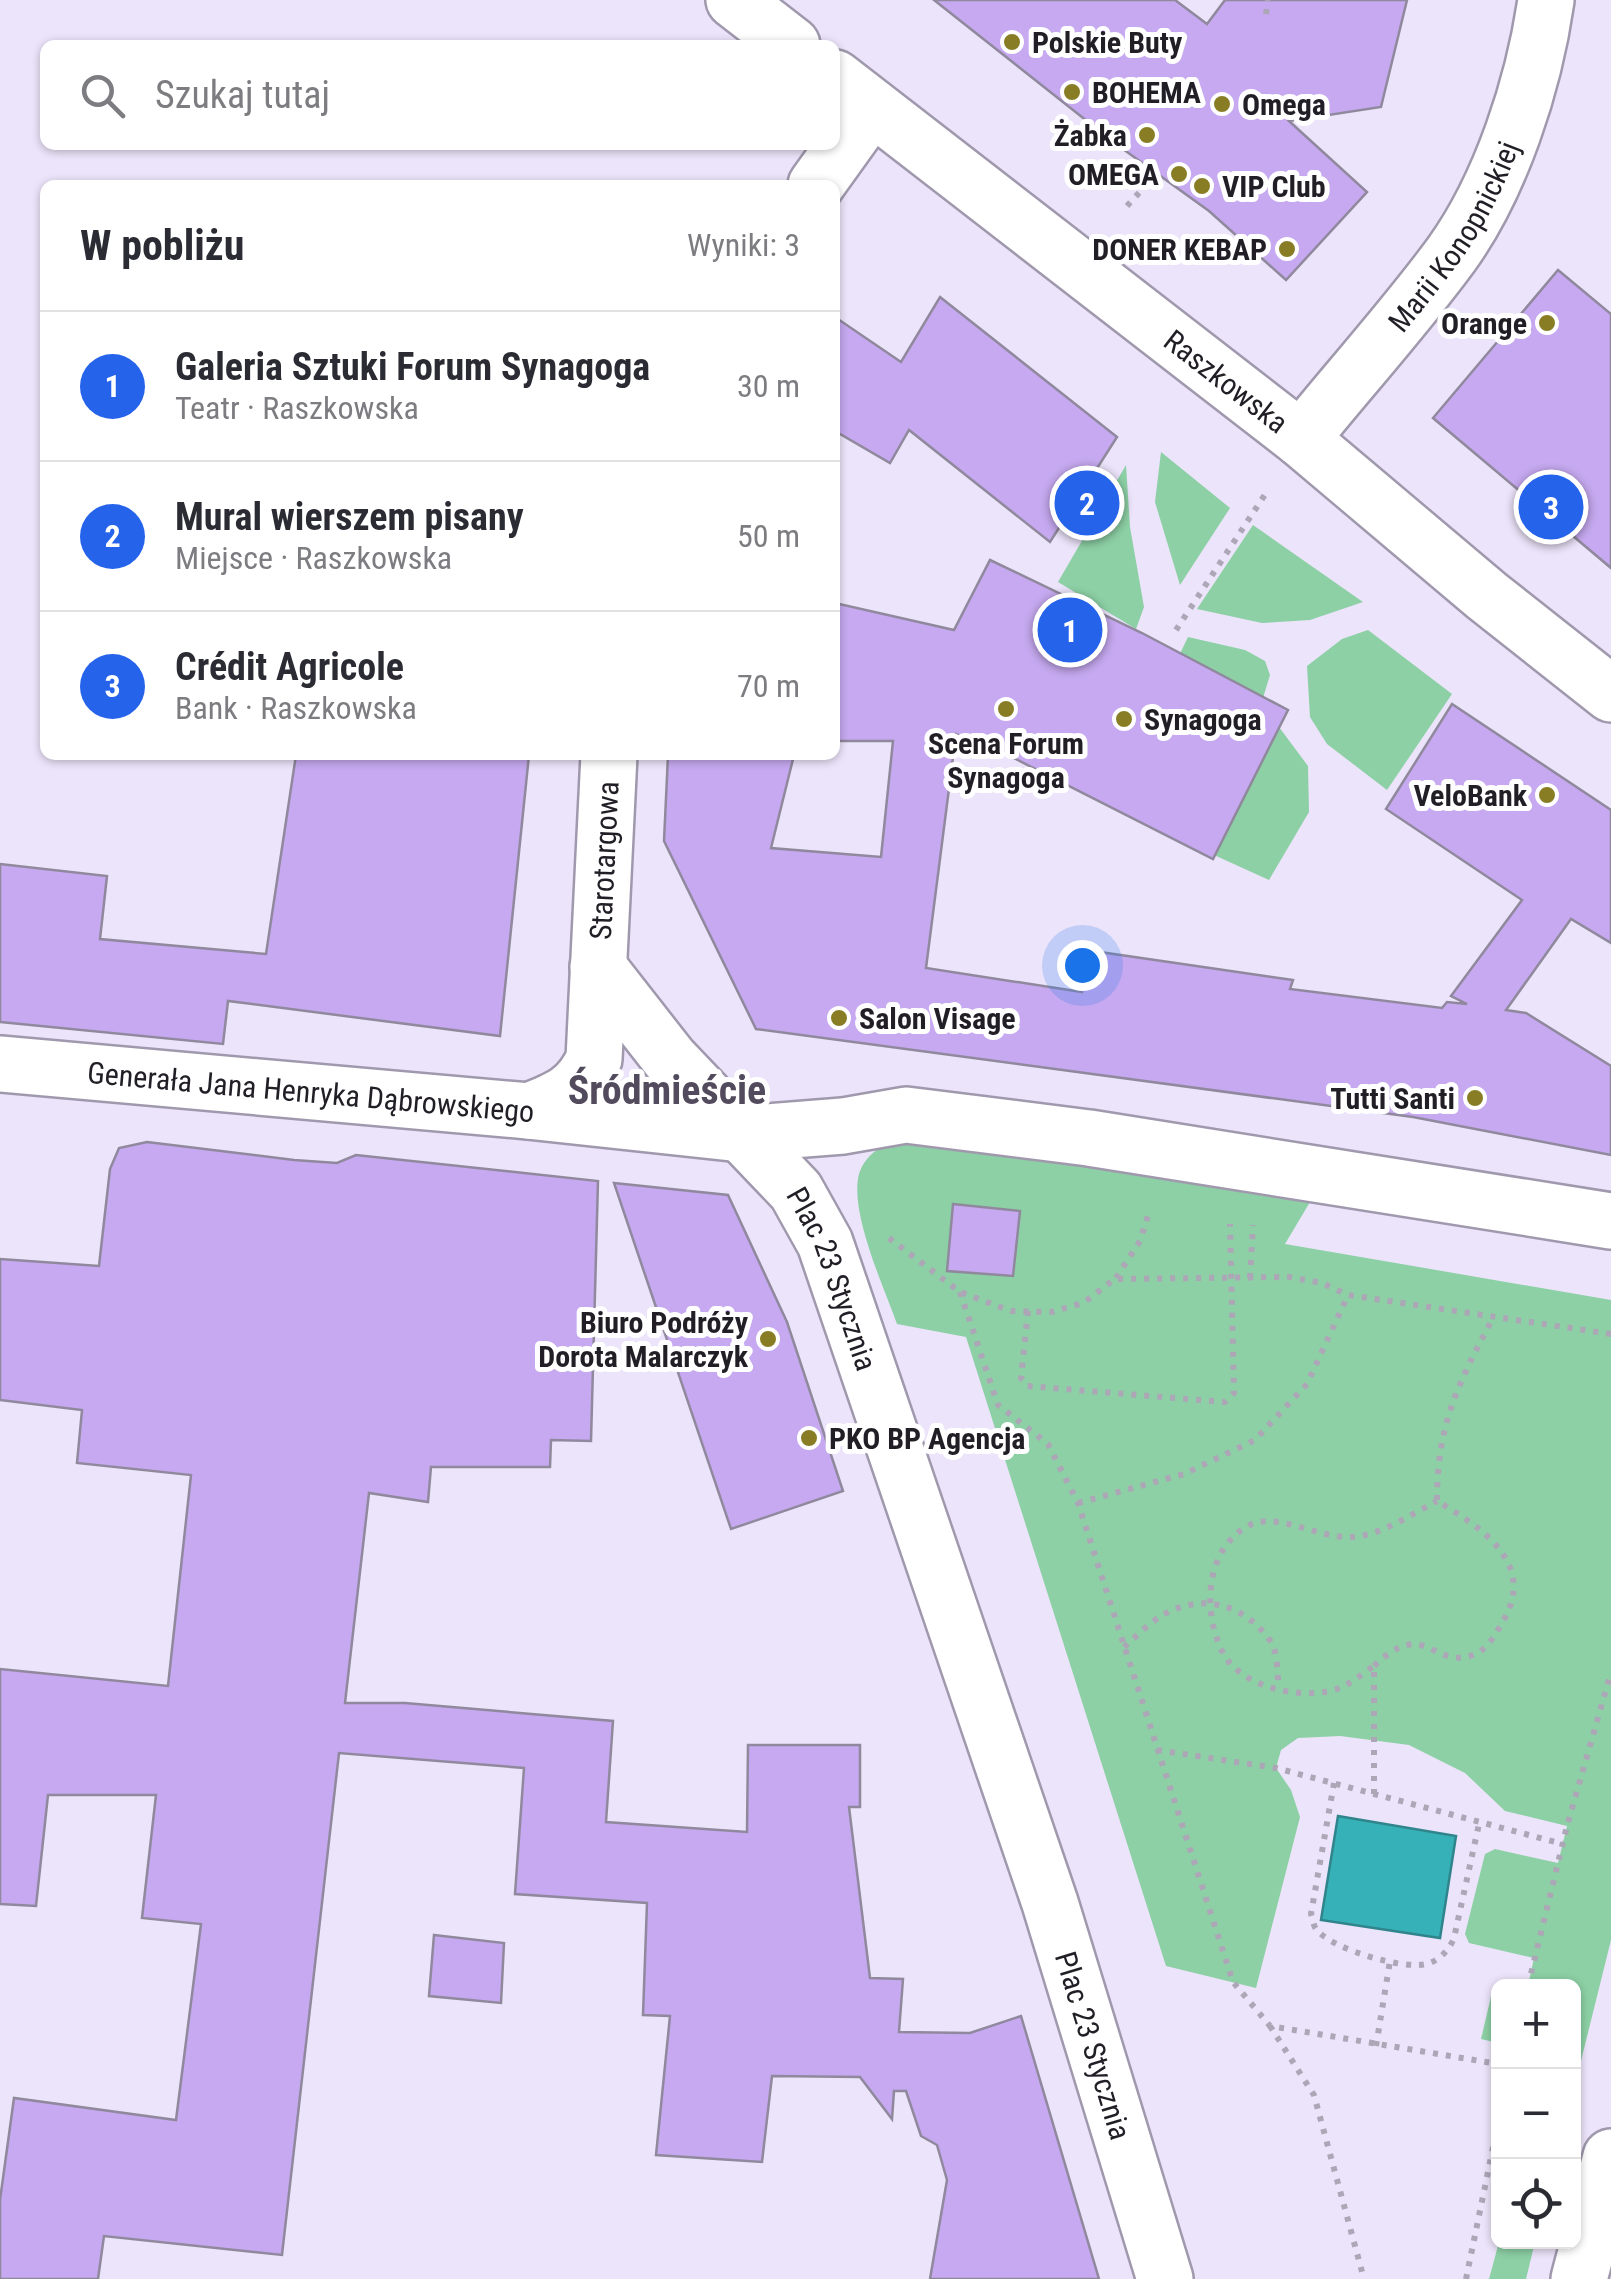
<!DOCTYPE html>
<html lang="pl">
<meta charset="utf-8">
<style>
:root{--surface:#fff;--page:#f7f7f7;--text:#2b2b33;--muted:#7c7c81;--line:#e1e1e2;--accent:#2563eb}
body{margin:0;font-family:"Roboto Condensed",sans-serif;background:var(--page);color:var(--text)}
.controls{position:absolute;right:30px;bottom:30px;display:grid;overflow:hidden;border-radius:15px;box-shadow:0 2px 8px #0004}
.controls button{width:90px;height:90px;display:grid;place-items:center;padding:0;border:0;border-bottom:2px solid var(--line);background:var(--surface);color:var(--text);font:50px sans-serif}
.you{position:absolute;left:1082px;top:965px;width:35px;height:35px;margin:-25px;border:8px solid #fff;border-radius:50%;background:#1a73e8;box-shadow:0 0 0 15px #1a73e833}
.badge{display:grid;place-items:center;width:65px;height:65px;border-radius:50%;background:var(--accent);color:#fff;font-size:32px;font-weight:700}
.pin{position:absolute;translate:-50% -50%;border:5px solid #fff;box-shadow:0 2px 10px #0006}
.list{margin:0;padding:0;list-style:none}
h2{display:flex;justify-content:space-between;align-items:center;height:130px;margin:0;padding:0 40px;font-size:42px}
h2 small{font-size:32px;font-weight:400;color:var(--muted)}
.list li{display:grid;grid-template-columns:65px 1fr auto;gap:30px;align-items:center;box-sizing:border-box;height:150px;padding:0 40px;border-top:2px solid var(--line)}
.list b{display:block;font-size:38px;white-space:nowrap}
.list p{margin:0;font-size:32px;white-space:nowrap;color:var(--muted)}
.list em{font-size:32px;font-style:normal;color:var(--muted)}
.icon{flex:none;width:55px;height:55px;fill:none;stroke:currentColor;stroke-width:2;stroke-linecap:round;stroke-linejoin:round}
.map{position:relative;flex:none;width:1611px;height:2279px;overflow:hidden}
.search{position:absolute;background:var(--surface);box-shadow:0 2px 8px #0004;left:40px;top:40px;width:800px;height:110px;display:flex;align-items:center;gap:25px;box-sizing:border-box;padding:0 35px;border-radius:15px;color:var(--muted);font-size:38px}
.panel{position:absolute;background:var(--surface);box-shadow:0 2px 8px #0004;left:40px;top:180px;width:800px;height:580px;border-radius:15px}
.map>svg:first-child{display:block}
.green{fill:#8dd0a5}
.water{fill:#37b1b8;stroke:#30858c;stroke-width:2.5}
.building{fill:#c6a9f0;stroke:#90899d;stroke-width:2.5}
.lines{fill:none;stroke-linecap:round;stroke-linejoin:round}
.street-casing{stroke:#a099ad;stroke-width:60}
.path{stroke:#aca6b7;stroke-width:6;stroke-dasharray:5 8;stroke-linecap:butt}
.street{stroke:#fff;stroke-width:55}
.poi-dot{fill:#887d24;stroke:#fff;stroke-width:4}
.labels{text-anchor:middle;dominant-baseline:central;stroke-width:10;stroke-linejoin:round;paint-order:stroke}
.poi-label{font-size:30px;font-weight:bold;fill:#211e26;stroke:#fff;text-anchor:start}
.street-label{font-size:30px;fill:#211e26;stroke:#fff}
.district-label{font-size:40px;font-weight:bold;fill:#524b5d;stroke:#fff}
</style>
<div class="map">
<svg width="1611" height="2279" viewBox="0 0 1611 2279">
<rect width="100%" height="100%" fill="#ece4fa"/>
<!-- green -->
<g class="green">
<path d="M 1161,452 L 1230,508 L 1180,585 L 1155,502 Z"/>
<path d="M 1126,465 L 1130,527 L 1144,607 L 1136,629 L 1058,582 Z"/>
<path d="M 1253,525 L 1363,602 L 1310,620 L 1262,623 L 1197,609 Z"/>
<path d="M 1368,630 L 1452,694 L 1387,790 L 1327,744 L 1310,717 L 1307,666 L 1342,639 Z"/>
<path d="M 1188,637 L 1245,650 L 1265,661 L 1270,675 L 1263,698 L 1176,662 Z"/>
<path d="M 1279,727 L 1308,766 L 1309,812 L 1269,880 L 1214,855 Z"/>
<path d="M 898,1137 L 1313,1197 L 1285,1244 L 1611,1300 L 1611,1940 L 1574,2089 L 1574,1986 L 1528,1986 L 1534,1958 L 1469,1943 L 1465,1934 L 1485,1854 L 1495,1849 L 1558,1863 L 1567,1826 L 1505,1811 L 1465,1773 L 1409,1745 L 1340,1736 L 1298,1738 L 1281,1750 L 1276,1768 L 1291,1790 L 1300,1817 L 1256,1988 L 1166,1966 L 966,1337 L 897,1324 C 884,1287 849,1212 859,1174 C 865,1155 881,1146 898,1137 Z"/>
<path d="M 1493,1988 L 1498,1989 L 1498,2043 L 1481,2039 Z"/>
<path d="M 1499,2242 L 1535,2242 L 1526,2279 L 1489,2279 Z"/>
</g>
<!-- water -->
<path class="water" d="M 1338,1816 L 1456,1836 L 1440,1938 L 1321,1920 Z"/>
<!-- building -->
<g class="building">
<path d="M 934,0 L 1175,0 L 1207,24 L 1225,0 L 1407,0 L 1381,107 L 1289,121 L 1367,192 L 1286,280 L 1209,211 L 1116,144 Z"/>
<path d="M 1558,270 L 1611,314 L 1611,568 L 1433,418 Z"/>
<path d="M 940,297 L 1117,437 L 1050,542 L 909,430 L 890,463 L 835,431 L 835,317 L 901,362 Z"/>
<path d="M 990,560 L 1142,633 L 1288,710 L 1213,859 L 994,748 L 992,753 L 956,734 L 926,968 L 1082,992 L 1086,950 L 1293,980 L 1290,989 L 1442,1008 L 1447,1002 L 1467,1004 L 1451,996 L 1522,900 L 1386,809 L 1452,704 L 1611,810 L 1611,943 L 1571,919 L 1506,1010 L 1526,1013 L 1611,1066 L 1611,1155 L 1413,1117 L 756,1029 L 664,841 L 668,755 L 794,755 L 771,848 L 881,857 L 893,741 L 835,741 L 835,603 L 954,630 Z"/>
<path d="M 296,755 L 529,755 L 500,1036 L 228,1001 L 223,1044 L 0,1022 L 0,864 L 107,876 L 100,939 L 266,954 Z"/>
<path d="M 147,1142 L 294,1160 L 337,1163 L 356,1155 L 598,1181 L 591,1441 L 551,1440 L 550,1467 L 431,1467 L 428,1502 L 369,1493 L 345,1703 L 405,1703 L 613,1721 L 606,1822 L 747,1832 L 748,1745 L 860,1745 L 860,1807 L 849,1807 L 870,1978 L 903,1979 L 899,2032 L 970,2033 L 1021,2016 L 1099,2279 L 930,2279 L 947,2180 L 937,2145 L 921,2136 L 906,2091 L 894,2091 L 892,2119 L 860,2077 L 772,2076 L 762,2162 L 656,2155 L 670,2016 L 643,2015 L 647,1903 L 515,1894 L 524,1768 L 339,1753 L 282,2255 L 104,2236 L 98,2279 L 0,2279 L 0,2200 L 14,2098 L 176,2120 L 201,1924 L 142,1918 L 156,1795 L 48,1795 L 36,1906 L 0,1904 L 0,1669 L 168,1686 L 191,1475 L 77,1463 L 82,1410 L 0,1400 L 0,1259 L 99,1266 L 110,1169 L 119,1148 Z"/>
<path d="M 614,1183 L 728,1195 L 787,1322 L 843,1491 L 731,1529 Z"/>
<path d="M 953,1204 L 1020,1211 L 1013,1276 L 947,1271 Z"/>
<path d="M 434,1935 L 504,1943 L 501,2003 L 429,1996 Z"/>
</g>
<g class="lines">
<!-- street casing -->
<g class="street-casing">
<g id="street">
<path d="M 734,0 L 792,45"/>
<path id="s1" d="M 835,78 L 1301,439 L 1487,596 L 1611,694"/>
<path d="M 816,185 L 872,107"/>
<path id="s2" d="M 1301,439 C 1350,378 1404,319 1451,255 C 1501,186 1534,84 1546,0"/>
<path id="s3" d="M 598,967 L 670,1059 L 796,1191 L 825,1243 L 1050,1903 L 1165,2279"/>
<path id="s4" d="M 0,1064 L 529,1111 L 741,1134 L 843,1126 L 906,1115 L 1089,1138 L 1611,1221"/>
<path id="s5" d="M 529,1111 C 560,1099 580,1091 594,1059 L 609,755"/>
<path d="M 1579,2279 L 1611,2157"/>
</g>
</g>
<!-- path -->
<g class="path">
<path d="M 1266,14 L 1268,0"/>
<path d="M 1127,206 L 1157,173"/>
<path d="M 1176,630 L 1268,490"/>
<path d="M 889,1238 L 960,1292 L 1011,1311 L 1051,1312 L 1083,1303 L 1115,1279 L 1289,1277 L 1322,1283 L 1348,1295 L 1611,1334"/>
<path d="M 1116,1278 L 1140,1241 L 1150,1209"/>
<path d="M 1250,1278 L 1253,1225"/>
<path d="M 960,1292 L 998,1405 L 1048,1444 L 1078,1503 L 1233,1982 L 1270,2026 L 1498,2064"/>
<path d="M 1028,1311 L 1021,1378 L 1027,1386 L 1225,1402 L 1234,1393 L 1230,1224"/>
<path d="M 1078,1503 L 1184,1474 L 1255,1440 L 1307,1384 L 1348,1295"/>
<path d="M 1124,1647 C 1136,1637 1148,1624 1161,1616 C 1201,1592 1244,1603 1271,1642 C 1278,1653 1277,1675 1279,1688"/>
<path d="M 1374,1666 C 1426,1616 1432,1670 1473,1655 C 1488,1650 1496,1633 1503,1621 C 1538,1563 1479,1526 1437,1501 C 1437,1424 1458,1384 1493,1318"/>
<path d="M 1157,1750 L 1276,1768 L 1563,1844"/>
<path d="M 1334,1783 L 1311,1914 C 1313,1919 1313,1925 1316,1929 C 1331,1949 1403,1970 1427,1964 C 1440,1960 1449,1950 1454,1938 L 1479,1824"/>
<path d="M 1374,1794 L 1374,1666 C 1363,1673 1353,1682 1342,1687 C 1307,1702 1244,1689 1224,1655 C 1202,1614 1204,1550 1248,1526 C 1276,1510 1320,1540 1353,1537 C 1381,1535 1412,1514 1437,1501"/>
<path d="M 1528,1986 L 1567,1826 L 1611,1672"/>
<path d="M 1270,2026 L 1314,2095 L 1364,2279"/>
<path d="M 1376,2046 L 1390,1961"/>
<path d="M 1466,2279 L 1498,2123"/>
</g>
<!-- street -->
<use href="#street" class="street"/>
</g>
<!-- markers -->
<g class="poi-dot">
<circle cx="1012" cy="42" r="10"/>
<circle cx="1072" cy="92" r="10"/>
<circle cx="1222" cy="104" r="10"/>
<circle cx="1147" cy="135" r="10"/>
<circle cx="1179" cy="174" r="10"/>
<circle cx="1202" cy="186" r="10"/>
<circle cx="1287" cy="249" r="10"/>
<circle cx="1547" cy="323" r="10"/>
<circle cx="1006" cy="709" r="10"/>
<circle cx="1124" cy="719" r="10"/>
<circle cx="1547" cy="795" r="10"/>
<circle cx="839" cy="1018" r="10"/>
<circle cx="1475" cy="1098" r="10"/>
<circle cx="768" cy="1339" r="10"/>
<circle cx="809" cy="1438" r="10"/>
</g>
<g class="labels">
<!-- poi labels -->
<g class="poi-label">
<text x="1032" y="42">Polskie Buty</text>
<text x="1092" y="92">BOHEMA</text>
<text x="1242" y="104">Omega</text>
<text x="1127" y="135" text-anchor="end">Żabka</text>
<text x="1159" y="174" text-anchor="end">OMEGA</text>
<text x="1222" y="186">VIP Club</text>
<text x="1267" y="249" text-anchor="end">DONER KEBAP</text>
<text x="1527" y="323" text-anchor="end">Orange</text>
<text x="1144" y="719">Synagoga</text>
<text x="1006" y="743" text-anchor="middle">Scena Forum<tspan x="1006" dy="34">Synagoga</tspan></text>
<text x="1527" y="795" text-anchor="end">VeloBank</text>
<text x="859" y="1018">Salon Visage</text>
<text x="1455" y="1098" text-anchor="end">Tutti Santi</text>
<text x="748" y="1322" text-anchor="end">Biuro Podróży<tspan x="748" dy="34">Dorota Malarczyk</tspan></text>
<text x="829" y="1438">PKO BP Agencja</text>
</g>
<!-- street labels -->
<g class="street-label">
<text stroke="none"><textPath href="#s2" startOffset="255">Marii Konopnickiej</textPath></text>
<text stroke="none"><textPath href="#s1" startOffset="495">Raszkowska</textPath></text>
<text stroke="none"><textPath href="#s5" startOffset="285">Starotargowa</textPath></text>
<text stroke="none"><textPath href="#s4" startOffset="312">Generała Jana Henryka Dąbrowskiego</textPath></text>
<text stroke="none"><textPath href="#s3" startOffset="395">Plac 23 Stycznia</textPath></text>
<text stroke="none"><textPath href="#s3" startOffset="1205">Plac 23 Stycznia</textPath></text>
</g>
<!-- district labels -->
<g class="district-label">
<text x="667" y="1090">Śródmieście</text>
</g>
</g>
</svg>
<div class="controls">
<button>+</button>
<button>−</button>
<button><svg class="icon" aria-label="locate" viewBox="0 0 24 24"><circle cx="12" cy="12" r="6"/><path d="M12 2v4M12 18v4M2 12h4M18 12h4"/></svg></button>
</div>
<div class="you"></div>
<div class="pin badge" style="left:1070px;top:630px">1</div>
<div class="pin badge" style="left:1087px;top:503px">2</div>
<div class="pin badge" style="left:1551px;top:507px">3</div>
<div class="search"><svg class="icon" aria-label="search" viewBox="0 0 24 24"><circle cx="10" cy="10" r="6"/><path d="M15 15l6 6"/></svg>Szukaj tutaj</div>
<section class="panel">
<h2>W pobliżu<small>Wyniki: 3</small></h2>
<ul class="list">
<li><span class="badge">1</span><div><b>Galeria Sztuki Forum Synagoga</b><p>Teatr · Raszkowska</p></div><em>30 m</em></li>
<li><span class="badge">2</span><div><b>Mural wierszem pisany</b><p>Miejsce · Raszkowska</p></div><em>50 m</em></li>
<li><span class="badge">3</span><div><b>Crédit Agricole</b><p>Bank · Raszkowska</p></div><em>70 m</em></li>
</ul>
</section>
</div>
